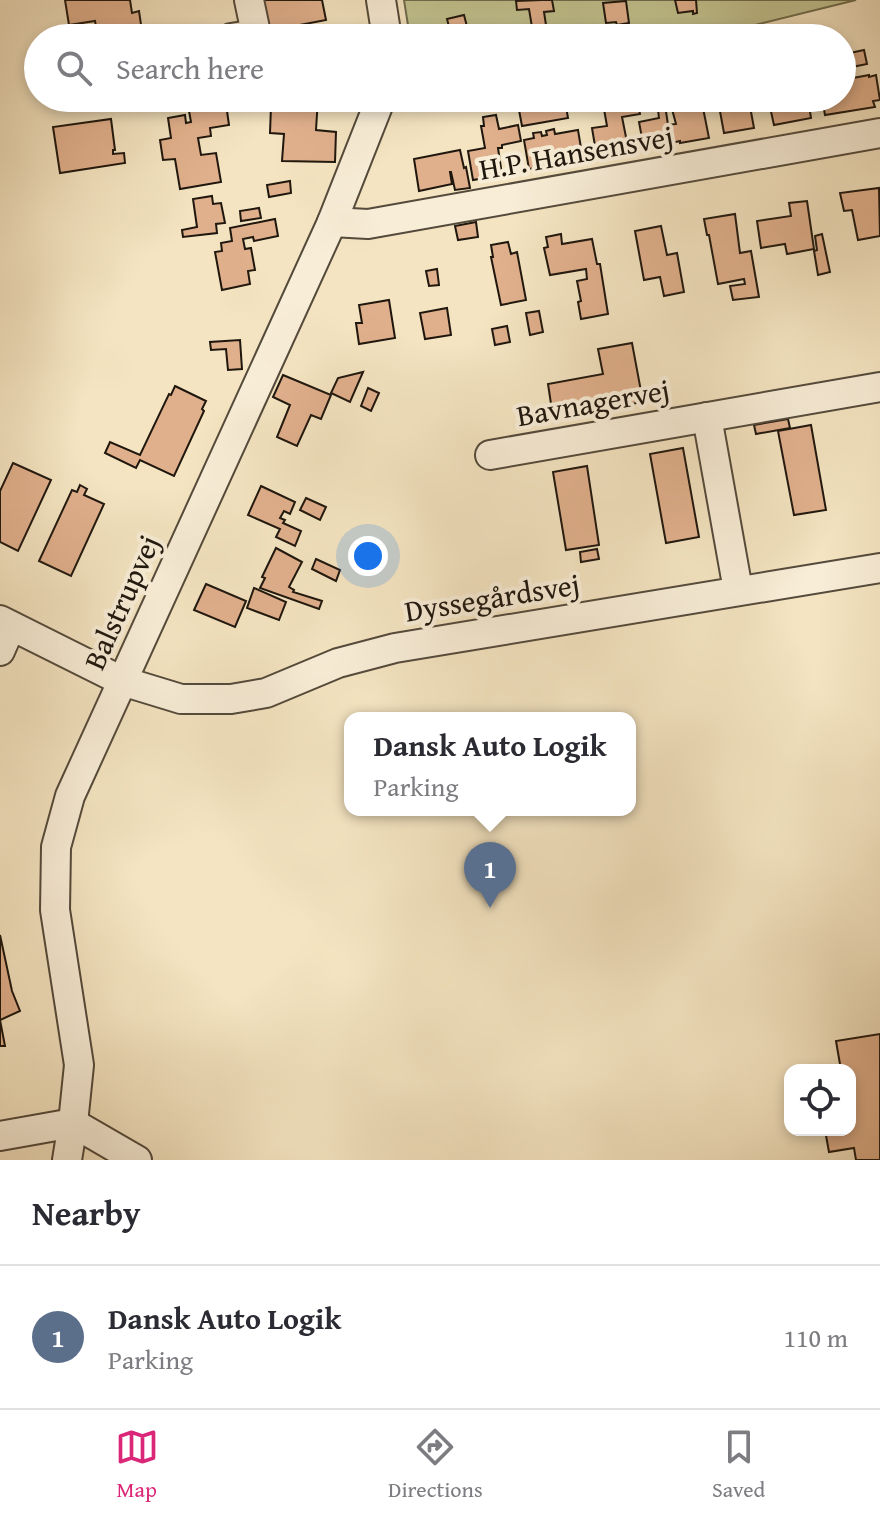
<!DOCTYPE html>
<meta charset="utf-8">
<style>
:root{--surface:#fff;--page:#f7f7f7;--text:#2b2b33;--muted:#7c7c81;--line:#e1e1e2;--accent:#db2777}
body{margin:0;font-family:"Gentium Book Plus",serif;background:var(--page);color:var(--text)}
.controls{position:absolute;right:24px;bottom:24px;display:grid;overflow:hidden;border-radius:16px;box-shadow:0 4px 12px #0003}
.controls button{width:72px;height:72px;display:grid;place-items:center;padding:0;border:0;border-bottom:2px solid var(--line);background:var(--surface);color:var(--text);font:40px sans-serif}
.you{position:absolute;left:368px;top:556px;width:28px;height:28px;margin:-20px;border:6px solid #fff;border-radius:50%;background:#1a73e8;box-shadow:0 0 0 12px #1a73e833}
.badge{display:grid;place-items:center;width:52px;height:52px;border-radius:50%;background:var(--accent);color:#fff;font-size:26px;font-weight:700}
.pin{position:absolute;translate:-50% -66px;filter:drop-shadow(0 2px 4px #0008)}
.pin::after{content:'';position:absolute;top:42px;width:28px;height:24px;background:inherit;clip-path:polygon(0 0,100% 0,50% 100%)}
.popup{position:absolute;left:344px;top:712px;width:292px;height:104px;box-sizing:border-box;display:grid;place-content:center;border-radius:16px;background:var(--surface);filter:drop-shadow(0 2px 6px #0005);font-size:26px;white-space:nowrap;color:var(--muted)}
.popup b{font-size:30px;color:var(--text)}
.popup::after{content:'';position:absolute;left:50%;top:100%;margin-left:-16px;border:16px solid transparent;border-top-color:var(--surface)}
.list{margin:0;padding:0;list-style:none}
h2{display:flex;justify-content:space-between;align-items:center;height:104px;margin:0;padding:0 32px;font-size:34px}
h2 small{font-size:26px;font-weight:400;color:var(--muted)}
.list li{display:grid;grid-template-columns:52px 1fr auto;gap:24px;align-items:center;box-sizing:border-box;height:144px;padding:0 32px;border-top:2px solid var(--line)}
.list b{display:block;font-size:30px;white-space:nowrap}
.list p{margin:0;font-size:26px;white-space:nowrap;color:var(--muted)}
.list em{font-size:26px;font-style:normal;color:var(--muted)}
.icon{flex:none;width:44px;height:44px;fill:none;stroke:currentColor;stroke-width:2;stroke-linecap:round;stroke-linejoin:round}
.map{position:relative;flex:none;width:880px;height:1160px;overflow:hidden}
.search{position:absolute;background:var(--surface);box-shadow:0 4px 12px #0003;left:24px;right:24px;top:24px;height:88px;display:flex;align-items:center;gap:20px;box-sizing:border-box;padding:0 28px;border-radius:44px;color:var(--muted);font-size:30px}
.sheet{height:248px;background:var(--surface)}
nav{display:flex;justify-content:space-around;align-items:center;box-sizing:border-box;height:112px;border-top:2px solid var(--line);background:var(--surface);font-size:22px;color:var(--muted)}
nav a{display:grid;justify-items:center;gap:4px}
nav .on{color:var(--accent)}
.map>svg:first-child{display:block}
.green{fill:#c1c28f;stroke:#706c4e;stroke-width:2}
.building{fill:#e0b08c;stroke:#1f170e;stroke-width:2}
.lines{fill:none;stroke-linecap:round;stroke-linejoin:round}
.minor-casing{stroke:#544a3b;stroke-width:32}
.minor{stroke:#f8edd7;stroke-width:28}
.labels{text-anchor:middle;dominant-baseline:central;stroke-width:8;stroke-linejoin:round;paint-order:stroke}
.street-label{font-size:30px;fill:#1f170e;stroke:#f8edd7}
</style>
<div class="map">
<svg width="880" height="1160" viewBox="0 0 880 1160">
<rect width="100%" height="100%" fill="#f4e4c1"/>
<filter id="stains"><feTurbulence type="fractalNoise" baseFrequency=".0025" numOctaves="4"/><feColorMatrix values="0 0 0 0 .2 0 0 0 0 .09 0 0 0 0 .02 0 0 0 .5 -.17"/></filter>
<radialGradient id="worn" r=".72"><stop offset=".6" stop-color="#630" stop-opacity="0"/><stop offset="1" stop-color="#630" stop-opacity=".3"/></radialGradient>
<!-- green -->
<path class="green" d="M 404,0 L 856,0 L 731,31 L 705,29 L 664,38 L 410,38 Z"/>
<!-- building -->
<g class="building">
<path d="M 65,0 L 130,0 L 132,13 L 139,11 L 143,38 L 98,38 L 95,21 L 69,25 Z"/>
<path d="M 262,0 L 322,0 L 326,20 L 268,31 Z"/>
<path d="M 542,0 L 552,0 L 554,11 L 544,12 L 546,25 L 532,27 L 529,9 L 517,10 L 516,1 Z"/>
<path d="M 675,0 L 696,0 L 697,13 L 693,14 L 693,11 L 678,13 Z"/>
<path d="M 626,1 L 629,23 L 617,25 L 616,22 L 606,23 L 603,3 Z"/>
<path d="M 464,15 L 470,38 L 452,38 L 447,19 Z"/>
<path d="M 864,50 L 867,64 L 852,67 L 850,53 Z"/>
<path d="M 869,75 L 869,77 L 876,75 L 880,100 L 873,101 L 875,107 L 825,115 L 822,98 L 842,98 L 842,80 Z"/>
<path d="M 287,98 L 318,98 L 316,130 L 336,132 L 335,162 L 282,161 L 284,134 L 270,133 L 271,106 L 287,107 Z"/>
<path d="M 539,98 L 556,98 L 556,103 L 565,101 L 568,118 L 522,126 L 519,110 L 540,106 Z"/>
<path d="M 602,98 L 637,98 L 640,114 L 622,117 L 629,152 L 597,158 L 592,128 L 607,126 Z"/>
<path d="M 652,98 L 664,98 L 668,125 L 676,124 L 669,98 L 708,98 L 710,107 L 703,108 L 709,138 L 680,143 L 680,141 L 644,149 L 639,122 L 659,118 L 658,110 L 654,110 Z"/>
<path d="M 720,98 L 753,98 L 753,100 L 749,101 L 754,128 L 724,133 L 719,106 L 721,106 Z"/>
<path d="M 768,98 L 808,98 L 811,118 L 774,125 Z"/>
<path d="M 226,104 L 229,125 L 210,128 L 211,136 L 198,138 L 201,155 L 216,153 L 221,182 L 180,189 L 175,159 L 163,160 L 160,140 L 171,138 L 168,118 L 185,115 L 186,123 L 191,122 L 189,111 Z"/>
<path d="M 496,115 L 499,129 L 518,125 L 521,141 L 502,145 L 502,148 L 498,148 L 502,175 L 473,180 L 468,151 L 485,148 L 481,126 L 484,126 L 483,117 Z"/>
<path d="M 111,119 L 115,150 L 113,150 L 113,154 L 124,153 L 125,163 L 60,173 L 53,127 Z"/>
<path d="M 554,129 L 555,134 L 578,130 L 582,154 L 569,156 L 570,162 L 529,169 L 524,140 L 534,138 L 533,133 L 541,132 L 542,136 L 547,135 L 546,131 Z"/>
<path d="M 460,150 L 464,168 L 466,167 L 470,188 L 455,190 L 451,172 L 450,172 L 452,184 L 419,191 L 414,159 Z"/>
<path d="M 290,181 L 291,193 L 269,197 L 267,185 Z"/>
<path d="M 879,188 L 880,236 L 858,240 L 852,210 L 844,211 L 840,193 Z"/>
<path d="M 212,196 L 213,204 L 221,203 L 225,223 L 216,224 L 217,233 L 183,237 L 182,230 L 197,227 L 193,199 Z"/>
<path d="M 807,201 L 814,249 L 787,254 L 785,244 L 761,248 L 757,221 L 791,216 L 789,203 Z"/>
<path d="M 259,208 L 261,218 L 241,221 L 240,211 Z"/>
<path d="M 735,214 L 740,253 L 751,251 L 759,297 L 733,300 L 730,286 L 745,284 L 744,279 L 718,284 L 709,235 L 707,235 L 704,219 Z"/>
<path d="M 275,219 L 278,236 L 254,241 L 253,237 L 243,239 L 245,249 L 251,248 L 255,270 L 248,271 L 250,284 L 222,290 L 215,252 L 222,251 L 221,243 L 232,241 L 230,228 Z"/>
<path d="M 476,222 L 478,237 L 458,240 L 455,226 Z"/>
<path d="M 661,226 L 667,255 L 677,253 L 684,292 L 664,296 L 660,277 L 644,280 L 635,231 Z"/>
<path d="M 561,234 L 562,244 L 592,239 L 597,264 L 600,264 L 608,314 L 581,319 L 578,302 L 581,301 L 577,281 L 587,279 L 586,269 L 550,275 L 544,248 L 548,247 L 546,237 Z"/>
<path d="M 822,234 L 830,272 L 818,275 L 814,251 L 817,250 L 815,236 Z"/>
<path d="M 508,242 L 511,254 L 517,252 L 526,300 L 501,305 L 491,257 L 493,257 L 491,245 Z"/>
<path d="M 437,269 L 439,285 L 429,286 L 426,271 Z"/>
<path d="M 389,300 L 395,338 L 359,344 L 356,323 L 362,323 L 359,305 Z"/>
<path d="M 447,308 L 451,335 L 425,339 L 420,313 Z"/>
<path d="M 539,311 L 543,332 L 530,335 L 526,313 Z"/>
<path d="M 507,326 L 510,342 L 495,345 L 492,329 Z"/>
<path d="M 240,340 L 242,369 L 228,370 L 226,349 L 211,350 L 210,342 Z"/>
<path d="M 632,343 L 643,402 L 553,417 L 548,384 L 603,374 L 598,349 Z"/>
<path d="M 363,372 L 350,402 L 331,393 L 338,378 Z"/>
<path d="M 283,375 L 331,395 L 321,419 L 311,415 L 297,446 L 277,437 L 290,405 L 273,397 Z"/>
<path d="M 175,386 L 206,401 L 202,409 L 204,411 L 174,476 L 140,460 L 136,468 L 105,453 L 110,442 L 140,455 L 169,394 L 171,395 Z"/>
<path d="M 368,388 L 379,393 L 371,411 L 361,406 Z"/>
<path d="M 788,419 L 790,428 L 756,434 L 754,425 Z"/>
<path d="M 811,425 L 826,510 L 794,515 L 778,431 Z"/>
<path d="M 683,448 L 699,537 L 666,543 L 650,454 Z"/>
<path d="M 13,463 L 51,480 L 18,551 L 0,542 L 0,491 Z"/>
<path d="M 587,466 L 599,545 L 566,550 L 553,472 Z"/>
<path d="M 80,485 L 87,489 L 84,495 L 104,504 L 71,576 L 39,561 L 72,490 L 77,492 Z"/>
<path d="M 261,486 L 295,502 L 290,514 L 284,511 L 280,518 L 285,520 L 283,523 L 301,531 L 295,546 L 276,537 L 280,529 L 248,515 Z"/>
<path d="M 306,498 L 326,507 L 320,520 L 300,510 Z"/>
<path d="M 276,548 L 302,562 L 289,587 L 294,590 L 293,592 L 322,601 L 319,609 L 260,588 L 265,578 L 262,577 Z"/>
<path d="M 597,549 L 599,559 L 581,562 L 580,552 Z"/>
<path d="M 316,559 L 340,570 L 336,581 L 312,569 Z"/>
<path d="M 206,584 L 246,601 L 235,627 L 194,610 Z"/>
<path d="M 254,588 L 286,602 L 279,620 L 247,608 Z"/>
<path d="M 0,935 L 12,991 L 20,1011 L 0,1020 L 5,1046 L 0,1046 Z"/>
<path d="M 880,1034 L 880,1160 L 856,1160 L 854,1148 L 829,1152 L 825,1130 L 850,1130 L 850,1070 L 841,1070 L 836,1041 Z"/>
</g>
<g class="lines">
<!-- minor casing -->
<g class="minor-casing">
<g id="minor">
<path d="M 249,0 L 257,38"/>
<path d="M 381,0 L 387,38"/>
<path d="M 231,38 L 256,34"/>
<path d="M 332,222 L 368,224 L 880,133"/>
<path d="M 707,417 L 738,590"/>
<path d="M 490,455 L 880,387"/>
<path d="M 0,620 L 122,681 L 181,699 L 231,699 L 266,693 L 338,663 L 395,648 L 880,568"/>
<path d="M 0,651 L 11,626"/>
<path d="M 0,1136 L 73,1123 L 137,1160"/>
<path d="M 67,1160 L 73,1123 L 79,1065 L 55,910 L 56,847 L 70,796 L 332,222 L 381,98"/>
</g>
</g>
<!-- minor -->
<use href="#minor" class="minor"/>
</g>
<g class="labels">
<!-- street labels -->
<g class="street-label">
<text transform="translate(576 152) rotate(-10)">H.P. Hansensvej</text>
<text transform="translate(593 402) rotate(-10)">Bavnagervej</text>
<text transform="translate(492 597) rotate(-9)">Dyssegårdsvej</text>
<text transform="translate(121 602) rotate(-66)">Balstrupvej</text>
</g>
</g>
<rect width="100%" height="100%" filter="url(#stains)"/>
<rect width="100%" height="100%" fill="url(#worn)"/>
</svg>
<div class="controls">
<button><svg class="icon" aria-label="locate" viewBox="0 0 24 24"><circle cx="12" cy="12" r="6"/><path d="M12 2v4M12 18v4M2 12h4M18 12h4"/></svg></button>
</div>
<div class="you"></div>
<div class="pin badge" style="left:490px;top:908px;background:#5c6f8a">1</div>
<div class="popup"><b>Dansk Auto Logik</b>Parking</div>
<div class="search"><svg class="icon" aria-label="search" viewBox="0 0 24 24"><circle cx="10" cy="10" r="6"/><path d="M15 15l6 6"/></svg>Search here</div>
</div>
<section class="sheet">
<h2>Nearby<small></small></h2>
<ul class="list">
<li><span class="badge" style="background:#5c6f8a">1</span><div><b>Dansk Auto Logik</b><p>Parking</p></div><em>110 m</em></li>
</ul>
</section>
<nav>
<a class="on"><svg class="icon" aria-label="map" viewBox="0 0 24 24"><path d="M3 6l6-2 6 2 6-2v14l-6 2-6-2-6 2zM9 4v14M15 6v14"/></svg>Map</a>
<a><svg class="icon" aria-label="directions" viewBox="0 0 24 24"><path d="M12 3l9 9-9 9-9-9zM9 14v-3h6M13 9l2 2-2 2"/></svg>Directions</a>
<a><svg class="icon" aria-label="saved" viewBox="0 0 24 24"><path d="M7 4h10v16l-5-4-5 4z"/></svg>Saved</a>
</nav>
